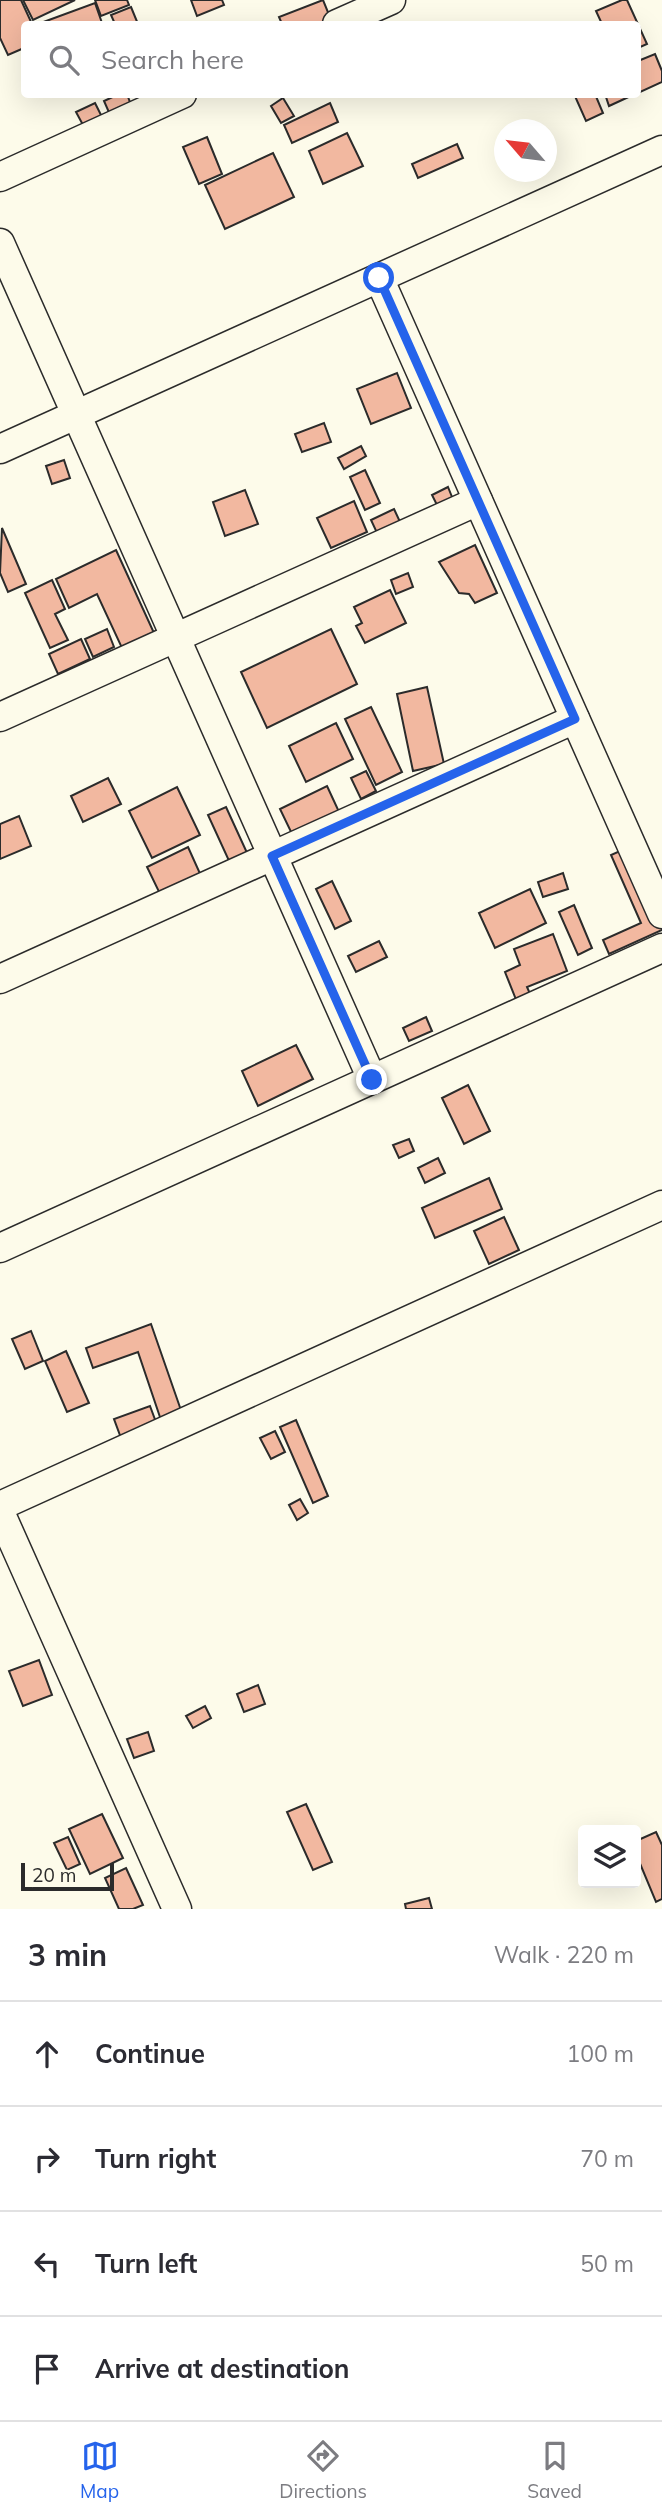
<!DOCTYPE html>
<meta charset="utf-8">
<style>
:root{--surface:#fff;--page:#f2f2f3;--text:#2b2b33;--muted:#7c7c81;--line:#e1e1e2;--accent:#2563eb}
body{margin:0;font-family:Mulish,sans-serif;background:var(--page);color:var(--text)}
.controls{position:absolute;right:21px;bottom:21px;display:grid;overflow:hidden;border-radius:7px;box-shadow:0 7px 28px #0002}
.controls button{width:63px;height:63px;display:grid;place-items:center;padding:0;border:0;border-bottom:2px solid var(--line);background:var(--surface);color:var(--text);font:35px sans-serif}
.compass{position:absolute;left:494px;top:119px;width:63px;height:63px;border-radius:50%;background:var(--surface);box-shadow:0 7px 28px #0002;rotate:298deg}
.scale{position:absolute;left:21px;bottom:18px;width:93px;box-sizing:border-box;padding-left:7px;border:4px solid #2b2b2b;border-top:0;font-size:19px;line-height:24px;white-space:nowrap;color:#2b2b2b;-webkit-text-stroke:5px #fdfbea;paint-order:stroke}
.stop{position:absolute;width:21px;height:21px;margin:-16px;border:5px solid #2563eb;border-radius:50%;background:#fff}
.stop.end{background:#2563eb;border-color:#fff;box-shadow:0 2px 7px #0008}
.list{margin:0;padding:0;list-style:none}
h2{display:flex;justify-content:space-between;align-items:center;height:91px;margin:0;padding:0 28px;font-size:30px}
h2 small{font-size:23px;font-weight:400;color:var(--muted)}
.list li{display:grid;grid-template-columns:46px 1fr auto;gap:21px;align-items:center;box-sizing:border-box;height:105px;padding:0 28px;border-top:2px solid var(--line)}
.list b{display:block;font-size:26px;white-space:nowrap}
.list em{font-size:23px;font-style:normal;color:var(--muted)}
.icon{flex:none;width:38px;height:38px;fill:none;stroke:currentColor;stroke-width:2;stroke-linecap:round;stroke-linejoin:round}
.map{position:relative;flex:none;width:662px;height:1909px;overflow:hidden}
.search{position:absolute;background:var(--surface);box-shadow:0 7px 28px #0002;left:21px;right:21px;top:21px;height:77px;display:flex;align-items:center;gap:18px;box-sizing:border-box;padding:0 24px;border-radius:7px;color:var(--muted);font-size:26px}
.sheet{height:511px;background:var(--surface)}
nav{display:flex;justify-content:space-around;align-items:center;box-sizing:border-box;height:98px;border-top:2px solid var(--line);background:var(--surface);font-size:19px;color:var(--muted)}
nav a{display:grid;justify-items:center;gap:4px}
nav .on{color:var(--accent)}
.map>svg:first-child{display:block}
.building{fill:#f2b8a0;stroke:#2b2b2b;stroke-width:2}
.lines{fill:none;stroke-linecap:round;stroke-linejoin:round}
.minor-casing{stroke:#2b2b2b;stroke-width:31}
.minor{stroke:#fdfbea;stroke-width:28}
.route{stroke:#2563eb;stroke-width:9}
</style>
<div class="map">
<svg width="662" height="1909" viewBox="0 0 662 1909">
<rect width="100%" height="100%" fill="#fdfbea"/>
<!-- building -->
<g class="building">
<path d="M 0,0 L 21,0 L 32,24 L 24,24 L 24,48 L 8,55 L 0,38 Z"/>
<path d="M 23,0 L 75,0 L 33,20 Z"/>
<path d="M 95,0 L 127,0 L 129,5 L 101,16 Z"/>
<path d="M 191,0 L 222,0 L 224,5 L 197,16 Z"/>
<path d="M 323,0 L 332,22 L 282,24 L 279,17 Z"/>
<path d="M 622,0 L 627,0 L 647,44 L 638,48 L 638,24 L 602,24 L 596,11 Z"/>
<path d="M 95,3 L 102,23 L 98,24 L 38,24 Z"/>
<path d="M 131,7 L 138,24 L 115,24 L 111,15 Z"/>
<path d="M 655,54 L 662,71 L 662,82 L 638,93 L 638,61 Z"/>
<path d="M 119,94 L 127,94 L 132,108 L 111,117 L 104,101 Z"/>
<path d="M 574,94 L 595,94 L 603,113 L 586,121 Z"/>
<path d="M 605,94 L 635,94 L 609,106 Z"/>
<path d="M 283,98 L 294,116 L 281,123 L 271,106 Z"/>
<path d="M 95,103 L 102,117 L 83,125 L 76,112 Z"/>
<path d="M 330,103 L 338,122 L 292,143 L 284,125 Z"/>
<path d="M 347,133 L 363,166 L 323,184 L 309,151 Z"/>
<path d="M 207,137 L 222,174 L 199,184 L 183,147 Z"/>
<path d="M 457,144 L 463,158 L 418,178 L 412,164 Z"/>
<path d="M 273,153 L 294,197 L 225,229 L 205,185 Z"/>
<path d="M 397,373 L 411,408 L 371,424 L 357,389 Z"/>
<path d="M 324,423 L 331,442 L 302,452 L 295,434 Z"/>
<path d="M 361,446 L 366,456 L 344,469 L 338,458 Z"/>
<path d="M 64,460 L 70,478 L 52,484 L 46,466 Z"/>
<path d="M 365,470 L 380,503 L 365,510 L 350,477 Z"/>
<path d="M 448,487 L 454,502 L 439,509 L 432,495 Z"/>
<path d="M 245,490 L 258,524 L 225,536 L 213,502 Z"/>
<path d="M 354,501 L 367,532 L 331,548 L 317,518 Z"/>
<path d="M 394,509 L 401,524 L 378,535 L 371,520 Z"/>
<path d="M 2,528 L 26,584 L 8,592 L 0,573 Z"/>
<path d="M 475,545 L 497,593 L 475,603 L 469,594 L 459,593 L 439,562 Z"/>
<path d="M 116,550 L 154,633 L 122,648 L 97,594 L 69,608 L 56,579 Z"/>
<path d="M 408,573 L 413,587 L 396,594 L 391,580 Z"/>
<path d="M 52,580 L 65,609 L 55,614 L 68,640 L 50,648 L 25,593 Z"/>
<path d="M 390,590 L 406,623 L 365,643 L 356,626 L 362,623 L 354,607 Z"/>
<path d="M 107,629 L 114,647 L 93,657 L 85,639 Z"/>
<path d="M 331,629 L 357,684 L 267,728 L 241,672 Z"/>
<path d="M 81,639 L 90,659 L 58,674 L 49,654 Z"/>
<path d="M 427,687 L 444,764 L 413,771 L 397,694 Z"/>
<path d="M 371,707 L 402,772 L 376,785 L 345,719 Z"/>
<path d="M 336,723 L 353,759 L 306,782 L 289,746 Z"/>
<path d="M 366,771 L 376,791 L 361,799 L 351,778 Z"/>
<path d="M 108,778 L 121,804 L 83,822 L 71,796 Z"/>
<path d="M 327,786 L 340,814 L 293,836 L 280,809 Z"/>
<path d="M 177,787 L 200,835 L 152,858 L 129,811 Z"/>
<path d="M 226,807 L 248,855 L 230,863 L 208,815 Z"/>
<path d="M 19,816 L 31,846 L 0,859 L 0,824 Z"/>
<path d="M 188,847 L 202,878 L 162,898 L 147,867 Z"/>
<path d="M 629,847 L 662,921 L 662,930 L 609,954 L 603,940 L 641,923 L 611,855 Z"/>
<path d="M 563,873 L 568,889 L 543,897 L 538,882 Z"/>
<path d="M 332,881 L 351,921 L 335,929 L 316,889 Z"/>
<path d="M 530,889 L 546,923 L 495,948 L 479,913 Z"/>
<path d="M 574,905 L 592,948 L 578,955 L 559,912 Z"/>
<path d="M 553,934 L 567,971 L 527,987 L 531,996 L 517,1002 L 505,972 L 520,965 L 514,949 Z"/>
<path d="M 379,941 L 387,957 L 356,972 L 348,956 Z"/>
<path d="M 426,1017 L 432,1031 L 409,1041 L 403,1028 Z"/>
<path d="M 296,1045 L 313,1079 L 258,1106 L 242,1071 Z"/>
<path d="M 468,1085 L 490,1131 L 464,1144 L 442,1098 Z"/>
<path d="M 409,1139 L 414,1151 L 399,1158 L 393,1145 Z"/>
<path d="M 438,1158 L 445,1173 L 425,1183 L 418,1168 Z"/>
<path d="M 489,1178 L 502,1209 L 435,1238 L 422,1208 Z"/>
<path d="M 504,1217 L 519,1250 L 489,1264 L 474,1231 Z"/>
<path d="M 151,1324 L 183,1416 L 162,1423 L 138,1352 L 93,1368 L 86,1348 Z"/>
<path d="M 31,1331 L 43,1361 L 25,1369 L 12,1339 Z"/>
<path d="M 66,1351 L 89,1403 L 67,1412 L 45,1361 Z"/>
<path d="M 150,1406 L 157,1425 L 121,1438 L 114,1419 Z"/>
<path d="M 296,1420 L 328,1496 L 313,1503 L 280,1427 Z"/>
<path d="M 275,1431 L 285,1452 L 271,1459 L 260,1438 Z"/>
<path d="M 300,1499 L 308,1513 L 297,1520 L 289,1505 Z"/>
<path d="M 39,1660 L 52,1695 L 23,1706 L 9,1671 Z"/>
<path d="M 258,1685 L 265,1704 L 244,1712 L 237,1694 Z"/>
<path d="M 205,1706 L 211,1718 L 193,1728 L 186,1716 Z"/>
<path d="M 148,1732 L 154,1751 L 134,1758 L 127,1739 Z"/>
<path d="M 306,1804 L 332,1862 L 313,1870 L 287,1812 Z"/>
<path d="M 102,1814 L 123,1858 L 90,1874 L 69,1829 Z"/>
<path d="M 656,1832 L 662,1845 L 662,1899 L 656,1902 L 636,1854 L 636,1841 Z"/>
<path d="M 68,1837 L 80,1864 L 67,1870 L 54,1843 Z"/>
<path d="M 126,1868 L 143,1905 L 133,1909 L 119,1909 L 105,1878 Z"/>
<path d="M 429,1898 L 432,1909 L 406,1909 L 405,1904 Z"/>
</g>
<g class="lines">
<!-- minor casing -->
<g class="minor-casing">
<g id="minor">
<path d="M 337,24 L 391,0"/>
<path d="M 0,177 L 182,94"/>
<path d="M 0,243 L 372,1079"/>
<path d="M 379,278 L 662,914"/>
<path d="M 0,449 L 662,150"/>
<path d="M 0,717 L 478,501"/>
<path d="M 0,979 L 575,719"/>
<path d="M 0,1248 L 662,948"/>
<path d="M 0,1506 L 662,1205"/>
<path d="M 0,1512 L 177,1909"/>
</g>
</g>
<!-- minor -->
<use href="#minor" class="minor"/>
</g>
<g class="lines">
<!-- route -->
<path class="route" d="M 372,1080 L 272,856 L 575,719 L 379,278"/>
</g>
</svg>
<div class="controls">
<button><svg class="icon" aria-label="layers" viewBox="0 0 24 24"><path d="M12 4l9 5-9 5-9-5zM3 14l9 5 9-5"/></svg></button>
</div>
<svg class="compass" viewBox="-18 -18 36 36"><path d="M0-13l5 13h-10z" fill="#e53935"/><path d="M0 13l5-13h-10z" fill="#7c7c81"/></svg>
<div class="scale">20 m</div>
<div class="stop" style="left:379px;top:278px"></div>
<div class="stop end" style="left:372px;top:1080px"></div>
<div class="search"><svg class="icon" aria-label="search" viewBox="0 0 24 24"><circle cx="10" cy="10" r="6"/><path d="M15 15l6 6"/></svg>Search here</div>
</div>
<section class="sheet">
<h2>3 min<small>Walk · 220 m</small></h2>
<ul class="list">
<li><svg class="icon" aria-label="ahead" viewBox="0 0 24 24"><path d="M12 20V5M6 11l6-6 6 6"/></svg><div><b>Continue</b></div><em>100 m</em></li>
<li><svg class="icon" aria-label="right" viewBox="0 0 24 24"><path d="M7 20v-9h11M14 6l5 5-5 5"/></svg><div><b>Turn right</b></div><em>70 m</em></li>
<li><svg class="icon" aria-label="left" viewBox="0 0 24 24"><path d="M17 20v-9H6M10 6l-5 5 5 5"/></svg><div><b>Turn left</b></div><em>50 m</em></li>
<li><svg class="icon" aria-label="arrive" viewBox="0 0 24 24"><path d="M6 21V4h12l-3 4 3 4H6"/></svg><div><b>Arrive at destination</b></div></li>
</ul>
</section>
<nav>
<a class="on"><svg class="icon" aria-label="map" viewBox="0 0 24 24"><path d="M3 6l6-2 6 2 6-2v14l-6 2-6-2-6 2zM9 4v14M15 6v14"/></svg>Map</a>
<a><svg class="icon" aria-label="directions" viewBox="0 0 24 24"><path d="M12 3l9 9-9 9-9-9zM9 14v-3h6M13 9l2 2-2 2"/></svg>Directions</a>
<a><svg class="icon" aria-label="saved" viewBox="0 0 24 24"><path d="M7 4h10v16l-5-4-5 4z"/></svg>Saved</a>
</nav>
